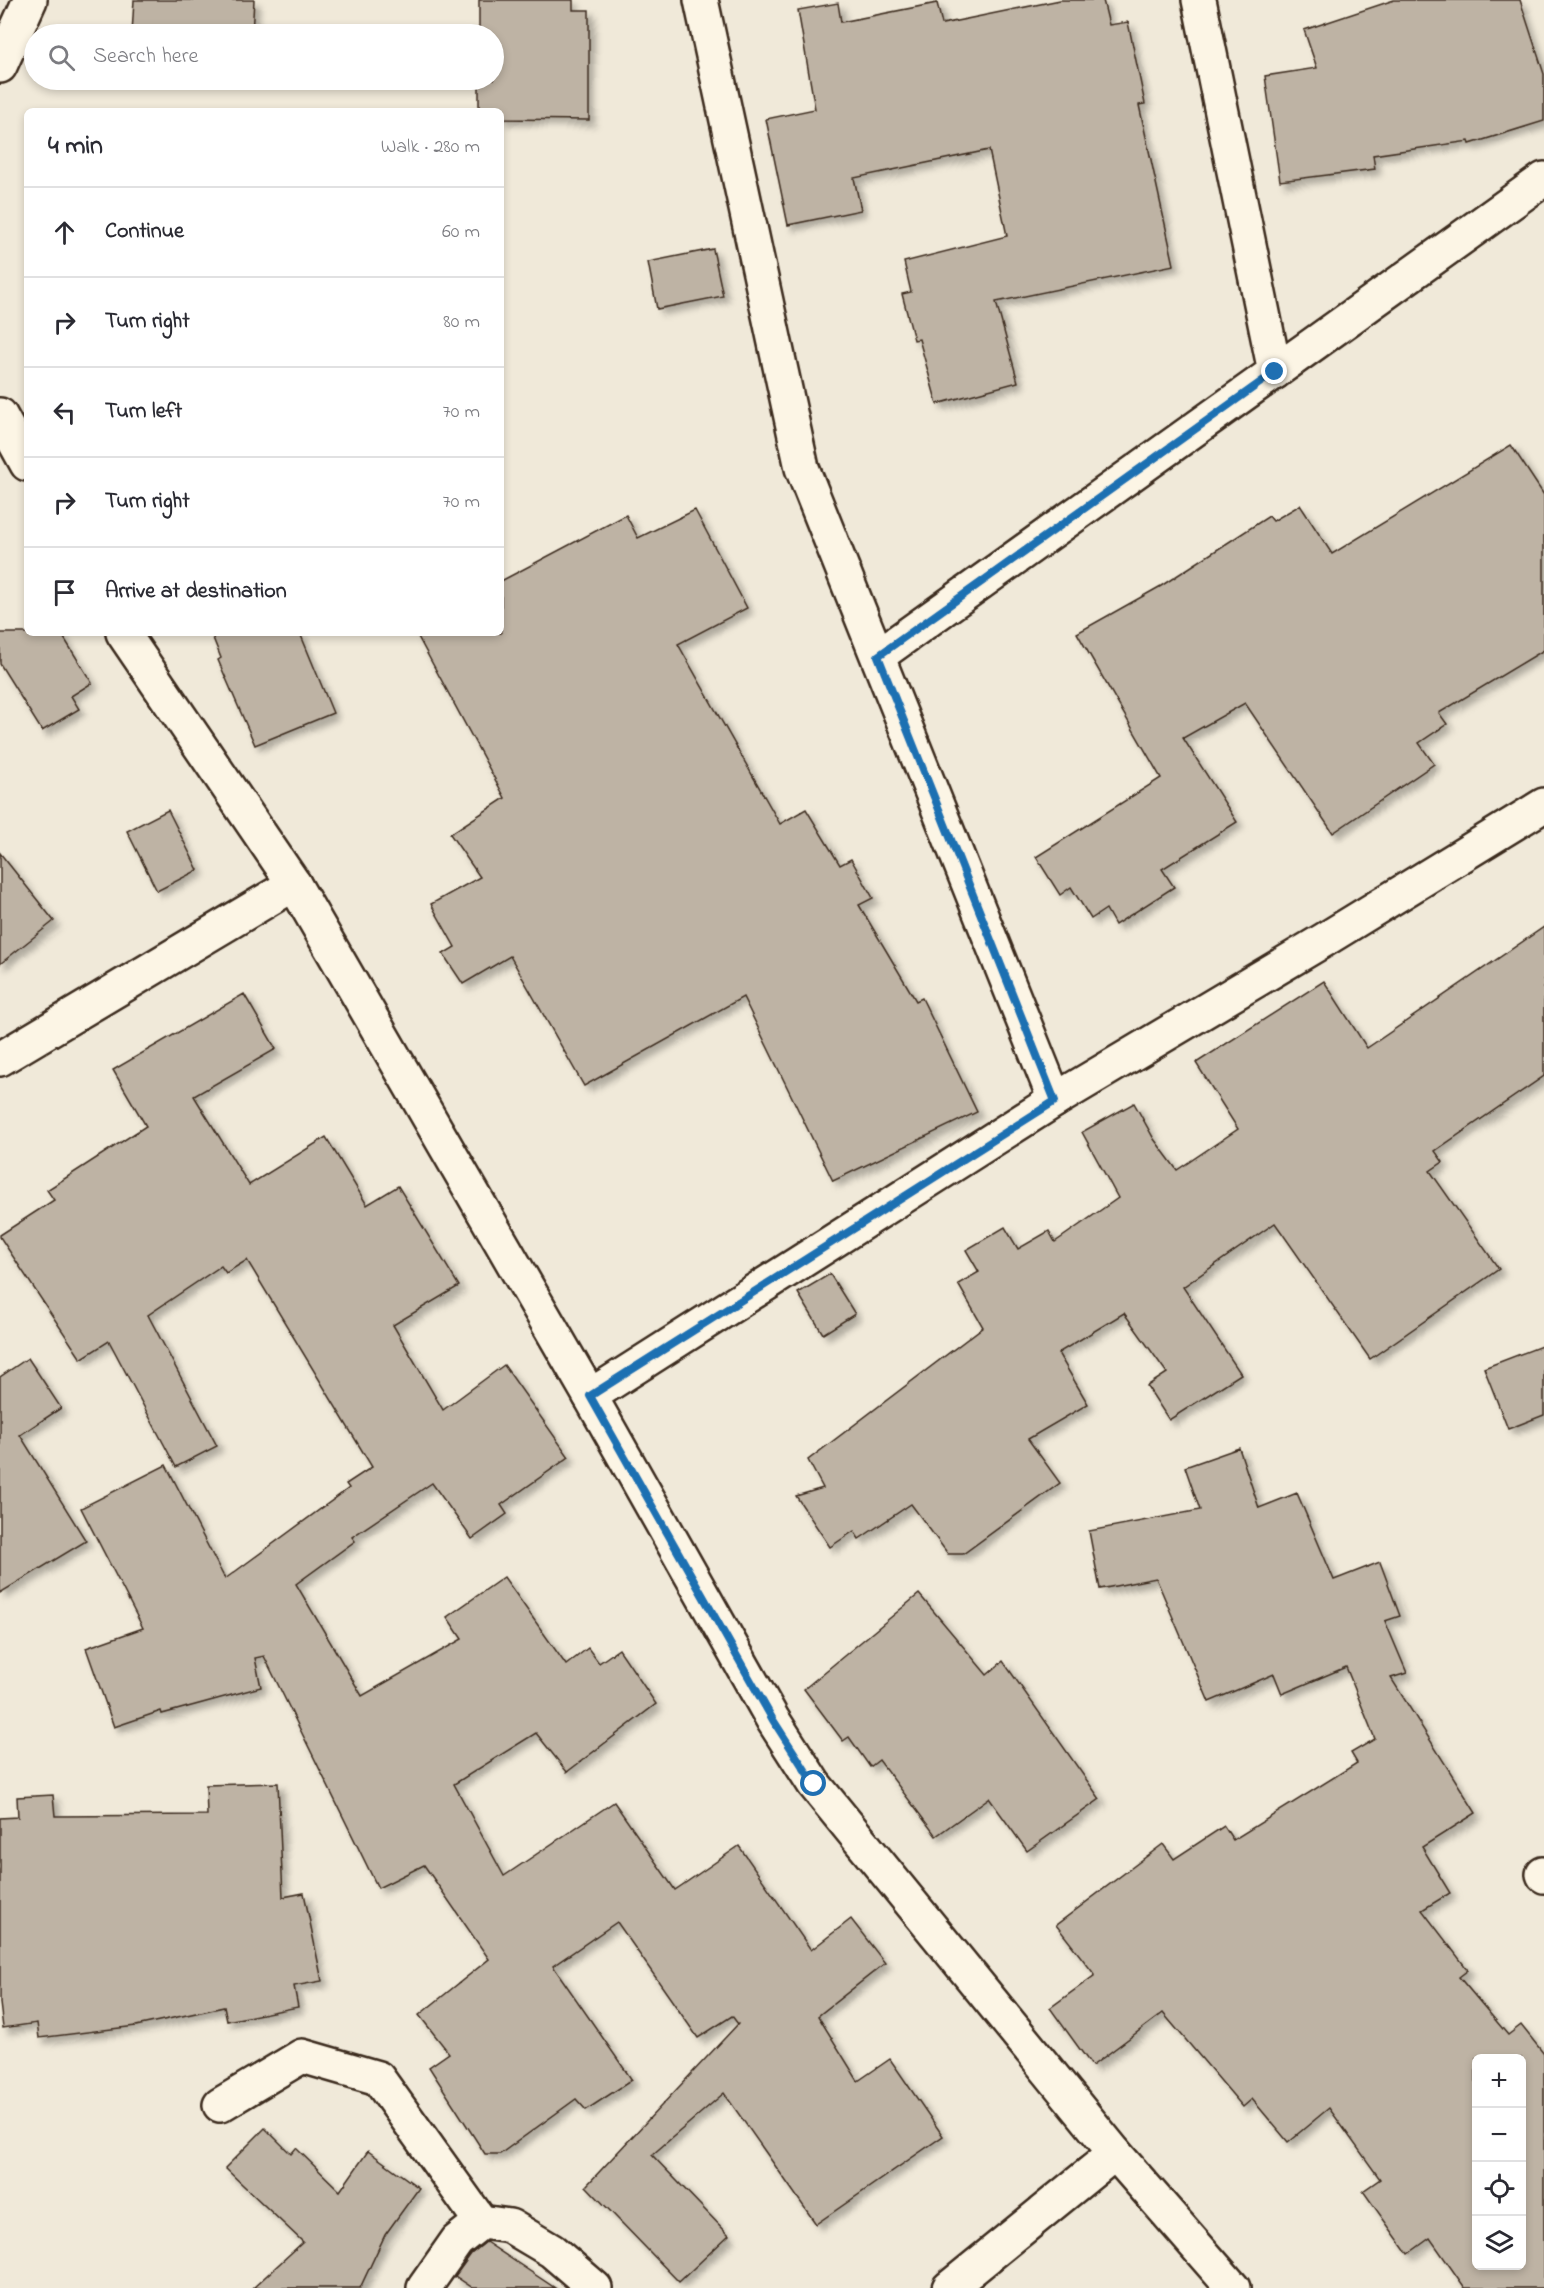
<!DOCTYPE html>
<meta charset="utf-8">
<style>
:root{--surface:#fff;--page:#f2f2f3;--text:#2b2b33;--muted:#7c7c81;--line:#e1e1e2}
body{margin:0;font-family:"Indie Flower",sans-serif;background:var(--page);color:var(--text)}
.controls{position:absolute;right:18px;bottom:18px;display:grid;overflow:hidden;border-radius:9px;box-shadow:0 3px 9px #0003}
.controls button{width:54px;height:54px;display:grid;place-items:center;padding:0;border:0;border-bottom:2px solid var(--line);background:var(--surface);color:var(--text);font:30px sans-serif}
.stop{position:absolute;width:18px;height:18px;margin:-14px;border:4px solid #1f6fb2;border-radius:50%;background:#fff}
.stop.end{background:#1f6fb2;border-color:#fff;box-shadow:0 2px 6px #0008}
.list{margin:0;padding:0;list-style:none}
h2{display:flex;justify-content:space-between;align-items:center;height:78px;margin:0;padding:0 24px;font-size:26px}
h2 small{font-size:20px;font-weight:400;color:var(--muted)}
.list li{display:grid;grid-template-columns:39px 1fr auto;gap:18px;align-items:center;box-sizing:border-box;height:90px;padding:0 24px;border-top:2px solid var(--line)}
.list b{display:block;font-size:22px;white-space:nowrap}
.list em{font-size:20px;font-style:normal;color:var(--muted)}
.icon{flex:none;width:33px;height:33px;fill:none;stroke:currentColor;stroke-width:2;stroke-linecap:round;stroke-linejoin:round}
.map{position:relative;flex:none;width:1544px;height:2288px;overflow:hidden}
.search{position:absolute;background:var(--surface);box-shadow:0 3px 9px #0003;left:24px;top:24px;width:480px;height:66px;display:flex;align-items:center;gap:15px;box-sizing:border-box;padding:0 21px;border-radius:33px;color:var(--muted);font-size:22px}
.panel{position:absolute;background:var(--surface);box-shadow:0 3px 9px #0003;left:24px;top:108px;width:480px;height:528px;border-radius:9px}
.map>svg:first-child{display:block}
.building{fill:#beb3a4;stroke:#3b2a1e;stroke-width:1.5;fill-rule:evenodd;filter:url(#shadow)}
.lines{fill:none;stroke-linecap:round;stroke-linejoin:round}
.street-casing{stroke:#3b2a1e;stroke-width:38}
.street{stroke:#fcf5e5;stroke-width:33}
.route{stroke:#1f6fb2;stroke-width:8}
</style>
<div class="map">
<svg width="1544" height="2288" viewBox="0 0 1544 2288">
<defs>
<filter id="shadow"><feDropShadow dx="5.5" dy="5.5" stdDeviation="3" flood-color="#0004"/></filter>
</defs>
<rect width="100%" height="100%" fill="#f0e9d9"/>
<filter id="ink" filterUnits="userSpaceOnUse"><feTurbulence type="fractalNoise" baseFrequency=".0167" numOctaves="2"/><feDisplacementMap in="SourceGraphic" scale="12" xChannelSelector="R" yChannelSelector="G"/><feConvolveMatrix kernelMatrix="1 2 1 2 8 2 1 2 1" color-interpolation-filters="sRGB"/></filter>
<g filter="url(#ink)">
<!-- building -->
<g class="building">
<path d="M 134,0 L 254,0 L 252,34 L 132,34 Z"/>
<path d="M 479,0 L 573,0 L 573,10 L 589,10 L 589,120 L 501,119 L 501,111 L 479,111 L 479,80 L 494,80 L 494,34 L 479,34 Z"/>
<path d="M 1060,0 L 1103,0 L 1109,25 L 1128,22 L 1145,104 L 1139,105 L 1174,265 L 996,302 L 1018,382 L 937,404 L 919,339 L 914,340 L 902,294 L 911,292 L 904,262 L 1007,236 L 989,150 L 854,178 L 861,210 L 788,225 L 766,119 L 815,109 L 798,10 L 838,3 L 841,22 L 937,3 L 942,24 Z"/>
<path d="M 1394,0 L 1520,0 L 1544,74 L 1544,121 L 1470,144 L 1469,141 L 1373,155 L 1375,169 L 1280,181 L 1265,76 L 1317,68 L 1304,30 Z"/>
<path d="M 713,249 L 723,296 L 657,309 L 648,262 Z"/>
<path d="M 1511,445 L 1544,495 L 1544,650 L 1439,713 L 1447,724 L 1419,743 L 1434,764 L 1333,833 L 1245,703 L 1183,738 L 1237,822 L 1162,869 L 1174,887 L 1115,925 L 1106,909 L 1091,919 L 1071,887 L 1060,895 L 1036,857 L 1161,778 L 1077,633 L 1161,586 L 1269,516 L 1273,521 L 1300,505 L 1332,554 Z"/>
<path d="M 695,510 L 747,608 L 678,644 L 780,824 L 806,809 L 840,865 L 851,859 L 873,898 L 859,905 L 916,1001 L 922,998 L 977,1112 L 833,1181 L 743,997 L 584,1086 L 510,956 L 463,984 L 443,954 L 455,947 L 431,904 L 480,877 L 450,834 L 505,798 L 416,633 L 501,633 L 501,581 L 626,515 L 638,538 Z"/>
<path d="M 0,633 L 61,633 L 92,683 L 71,696 L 79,709 L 42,731 L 0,664 Z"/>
<path d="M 211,633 L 300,633 L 333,713 L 255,745 L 218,660 L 221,658 Z"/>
<path d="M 168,810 L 198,870 L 157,891 L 127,831 Z"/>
<path d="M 0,853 L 54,921 L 0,964 Z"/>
<path d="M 1544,927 L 1544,1076 L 1435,1151 L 1443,1162 L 1430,1171 L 1499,1269 L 1370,1359 L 1275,1223 L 1183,1287 L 1241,1374 L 1169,1420 L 1147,1386 L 1167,1373 L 1124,1313 L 1058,1353 L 1088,1404 L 1028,1439 L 1060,1483 L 963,1554 L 948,1554 L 911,1504 L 859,1539 L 854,1531 L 830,1547 L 796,1496 L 823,1488 L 808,1460 L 983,1327 L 958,1284 L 979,1272 L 966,1250 L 1005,1227 L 1018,1249 L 1049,1231 L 1055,1242 L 1118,1198 L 1082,1132 L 1134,1103 L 1154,1139 L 1177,1170 L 1238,1129 L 1196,1063 L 1324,981 L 1367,1048 Z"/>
<path d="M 244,994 L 276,1049 L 194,1096 L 249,1185 L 326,1137 L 367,1205 L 398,1186 L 459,1286 L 393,1325 L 443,1410 L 504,1365 L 569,1457 L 501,1505 L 507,1514 L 472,1539 L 432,1483 L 352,1537 L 355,1541 L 296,1584 L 362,1696 L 462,1639 L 447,1617 L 504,1577 L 566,1665 L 588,1648 L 599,1663 L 619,1649 L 656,1704 L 567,1772 L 536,1733 L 454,1784 L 504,1876 L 614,1802 L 675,1890 L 739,1846 L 811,1950 L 851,1919 L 885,1963 L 818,2016 L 858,2081 L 890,2059 L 943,2136 L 816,2224 L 724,2093 L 652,2155 L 729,2235 L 679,2282 L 586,2186 L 738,2024 L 732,2016 L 698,2038 L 617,1922 L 553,1966 L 632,2080 L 586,2110 L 576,2099 L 500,2154 L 485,2154 L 429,2067 L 449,2053 L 419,2015 L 489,1959 L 424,1865 L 378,1888 L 264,1656 L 255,1658 L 261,1687 L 162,1714 L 161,1711 L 114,1727 L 86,1648 L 143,1628 L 81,1508 L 166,1465 L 225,1579 L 349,1488 L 346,1484 L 372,1467 L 247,1260 L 226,1273 L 221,1266 L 148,1315 L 217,1446 L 176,1467 L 109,1341 L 81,1359 L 0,1237 L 0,1235 L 54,1200 L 47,1190 L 146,1126 L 113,1070 Z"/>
<path d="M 830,1274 L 855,1314 L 823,1334 L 798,1293 Z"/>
<path d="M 1544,1345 L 1544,1415 L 1508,1429 L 1484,1368 Z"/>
<path d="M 28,1358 L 61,1408 L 20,1435 L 86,1541 L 0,1593 L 0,1377 Z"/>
<path d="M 1239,1448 L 1259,1508 L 1297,1493 L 1334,1580 L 1380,1562 L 1400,1616 L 1385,1621 L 1407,1673 L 1391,1678 L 1476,1813 L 1422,1847 L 1450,1893 L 1422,1910 L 1468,1970 L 1459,1977 L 1508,2035 L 1521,2025 L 1544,2054 L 1544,2288 L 1465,2288 L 1430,2238 L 1408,2254 L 1363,2191 L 1380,2179 L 1329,2108 L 1288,2142 L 1252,2099 L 1243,2107 L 1163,2013 L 1092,2066 L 1050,2008 L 1095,1975 L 1056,1925 L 1163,1844 L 1174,1859 L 1224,1826 L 1233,1840 L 1357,1763 L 1351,1753 L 1375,1739 L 1346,1667 L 1282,1694 L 1274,1674 L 1209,1702 L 1156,1578 L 1100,1589 L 1089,1531 L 1200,1510 L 1185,1467 ZM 1476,2058 L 1521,2058 L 1521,2265 L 1476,2265 Z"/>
<path d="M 919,1594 L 987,1675 L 1003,1661 L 1100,1799 L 1027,1851 L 989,1798 L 936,1836 L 879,1760 L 870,1767 L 849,1737 L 843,1741 L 804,1689 Z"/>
<path d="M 278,1783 L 283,1897 L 304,1893 L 322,1981 L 294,1986 L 298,2007 L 227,2021 L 224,2007 L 136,2026 L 39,2038 L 37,2023 L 3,2028 L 0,2003 L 0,1818 L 18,1817 L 17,1797 L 53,1795 L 55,1816 L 207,1815 L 206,1785 Z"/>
<path d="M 265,2128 L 291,2154 L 296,2148 L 340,2191 L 368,2151 L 419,2188 L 385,2235 L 360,2288 L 253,2288 L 303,2242 L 225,2168 Z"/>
<path d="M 486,2242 L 555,2288 L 473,2288 L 455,2276 L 471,2254 Z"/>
</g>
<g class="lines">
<!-- street casing -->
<g class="street-casing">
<g id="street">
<path d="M 701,0 L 802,468 L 1055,1100"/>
<path d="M 1199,0 L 1275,372"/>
<path d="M 0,66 L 30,0"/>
<path d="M 0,415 L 27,464"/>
<path d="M 123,633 L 294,884 L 590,1396 L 773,1720 L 814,1784 L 1115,2153 L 1233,2288"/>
<path d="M 878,656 L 1544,179"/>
<path d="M 0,1059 L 294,884"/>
<path d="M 590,1396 L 1055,1100 L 1324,940 L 1544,805"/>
<path d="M 1543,1874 L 1544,1876"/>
<path d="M 220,2105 L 302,2056 L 378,2078 L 481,2222"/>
<path d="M 424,2288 L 457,2241 L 481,2222 L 510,2226 L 552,2251 L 595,2288"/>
<path d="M 949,2288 L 1115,2153"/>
</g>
</g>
<!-- street -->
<use href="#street" class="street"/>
</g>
</g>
<g class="lines" filter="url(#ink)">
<!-- route -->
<path class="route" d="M 814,1784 L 773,1720 L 590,1396 L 1055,1101 L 878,656 L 1275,372"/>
</g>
</svg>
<div class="controls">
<button>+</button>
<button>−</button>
<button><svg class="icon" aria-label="locate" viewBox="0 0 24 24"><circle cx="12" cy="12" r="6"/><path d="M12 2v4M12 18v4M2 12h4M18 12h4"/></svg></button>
<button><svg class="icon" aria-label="layers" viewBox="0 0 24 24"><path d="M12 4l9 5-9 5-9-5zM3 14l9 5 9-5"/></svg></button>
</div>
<div class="stop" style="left:814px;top:1784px"></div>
<div class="stop end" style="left:1275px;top:372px"></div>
<div class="search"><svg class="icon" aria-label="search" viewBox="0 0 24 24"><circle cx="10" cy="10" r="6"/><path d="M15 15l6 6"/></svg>Search here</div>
<section class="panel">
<h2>4 min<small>Walk · 280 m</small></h2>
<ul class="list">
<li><svg class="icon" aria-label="ahead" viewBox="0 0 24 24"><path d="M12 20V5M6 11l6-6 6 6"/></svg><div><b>Continue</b></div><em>60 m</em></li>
<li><svg class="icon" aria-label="right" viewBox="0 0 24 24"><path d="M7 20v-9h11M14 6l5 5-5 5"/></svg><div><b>Turn right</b></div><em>80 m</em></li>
<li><svg class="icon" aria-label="left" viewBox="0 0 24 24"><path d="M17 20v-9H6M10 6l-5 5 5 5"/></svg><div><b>Turn left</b></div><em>70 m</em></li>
<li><svg class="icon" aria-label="right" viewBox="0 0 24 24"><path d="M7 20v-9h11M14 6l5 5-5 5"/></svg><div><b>Turn right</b></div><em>70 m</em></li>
<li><svg class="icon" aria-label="arrive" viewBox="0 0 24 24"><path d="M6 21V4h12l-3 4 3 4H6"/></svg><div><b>Arrive at destination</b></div></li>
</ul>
</section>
</div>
